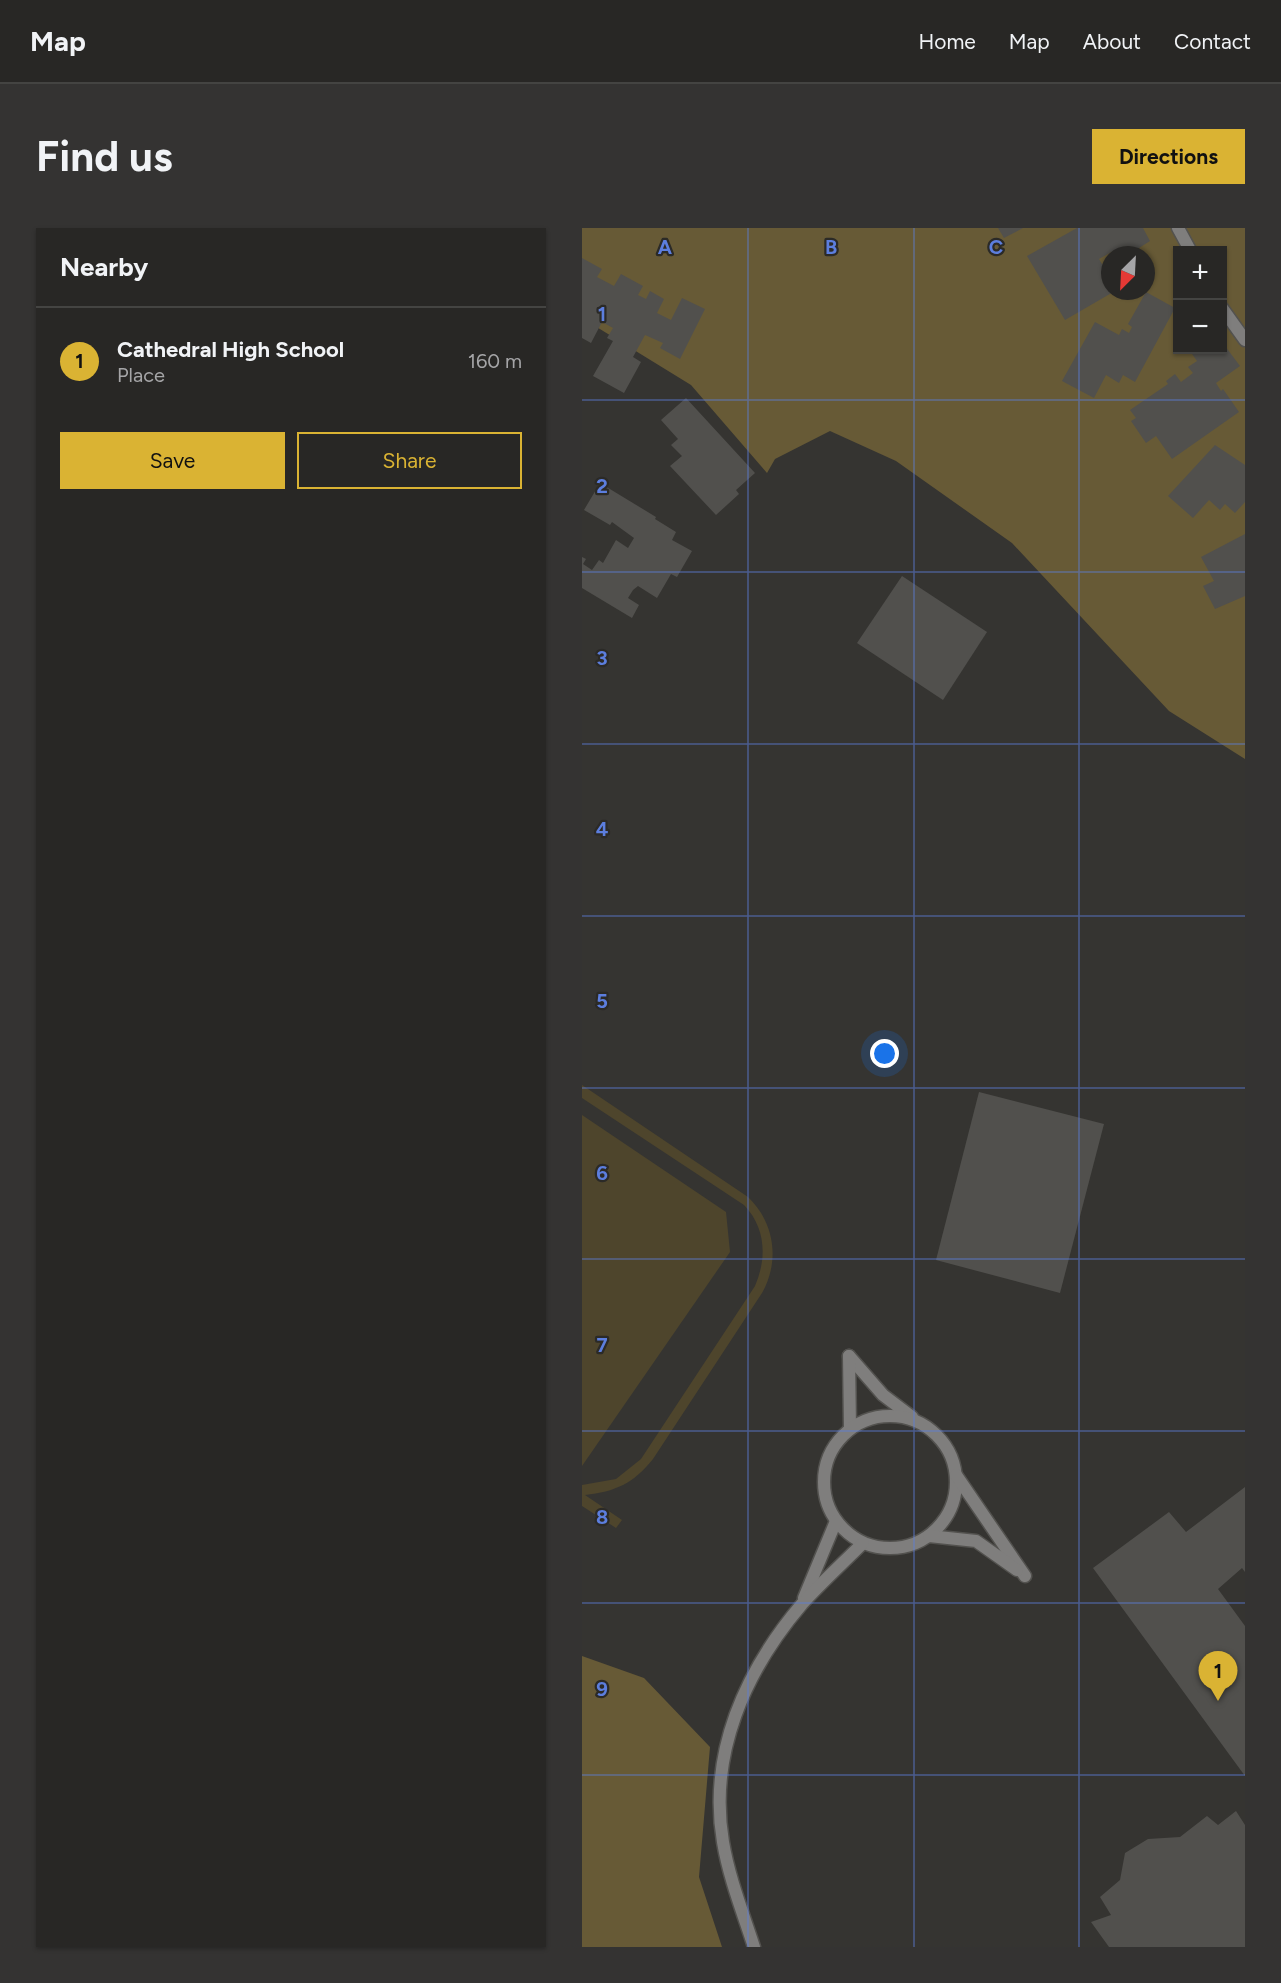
<!DOCTYPE html>
<meta charset="utf-8">
<style>
:root{--surface:#282725;--page:#343332;--text:#f1f3f6;--muted:#a5a5a7;--line:#444442;--accent:#dab333}
body{margin:0;font-family:Figtree,sans-serif;background:var(--page);color:var(--text)}
.controls{position:absolute;right:18px;top:18px;display:grid;overflow:hidden;border-radius:0px;box-shadow:0 2px 4px #0004}
.controls button{width:54px;height:54px;display:grid;place-items:center;padding:0;border:0;border-bottom:2px solid var(--line);background:var(--surface);color:var(--text);font:30px sans-serif}
.compass{position:absolute;left:519px;top:18px;width:54px;height:54px;border-radius:50%;background:var(--surface);box-shadow:0 2px 4px #0004;rotate:204deg}
.you{position:absolute;left:303px;top:826px;width:21px;height:21px;margin:-15px;border:4px solid #fff;border-radius:50%;background:#1a73e8;box-shadow:0 0 0 9px #1a73e833}
.badge{display:grid;place-items:center;width:39px;height:39px;border-radius:50%;background:var(--accent);color:#111;font-size:20px;font-weight:700}
.pin{position:absolute;translate:-50% -50px;filter:drop-shadow(0 2px 3px #0008)}
.pin::after{content:'';position:absolute;top:32px;width:21px;height:18px;background:inherit;clip-path:polygon(0 0,100% 0,50% 100%)}
.list{margin:0;padding:0;list-style:none}
h2{display:flex;justify-content:space-between;align-items:center;height:78px;margin:0;padding:0 24px;font-size:26px}
h2 small{font-size:20px;font-weight:400;color:var(--muted)}
.list li{display:grid;grid-template-columns:39px 1fr auto;gap:18px;align-items:center;box-sizing:border-box;height:108px;padding:0 24px;border-top:2px solid var(--line)}
.list b{display:block;font-size:22px;white-space:nowrap}
.list p{margin:0;font-size:20px;white-space:nowrap;color:var(--muted)}
.list em{font-size:20px;font-style:normal;color:var(--muted)}
.actions{display:flex;gap:12px;padding:18px 24px}
.actions a{flex:1;padding:14px 0;border:2px solid var(--accent);border-radius:0px;text-align:center;font-size:21px;color:var(--accent)}
.actions .main{background:var(--accent);color:#111}
.map{position:relative;flex:none;width:663px;height:1719px;overflow:hidden;border-radius:0px}
header{display:flex;align-items:center;gap:36px;box-sizing:border-box;height:84px;padding:0 30px;background:var(--surface);border-bottom:2px solid var(--line)}
header strong{font-size:28px}
nav{display:flex;gap:33px;margin-inline-start:auto;font-size:21px}
.intro{display:flex;align-items:center;justify-content:space-between;box-sizing:border-box;height:144px;padding:0 36px}
h1{margin:0;font-size:42px}
.button{padding:15px 27px;border-radius:0px;background:var(--accent);color:#111;font-size:21px;font-weight:700}
main{display:flex;gap:36px;padding:0 36px}
aside{flex:1;background:var(--surface);border-radius:0px;box-shadow:0 2px 4px #0004}
.map>svg:first-child{display:block}
.green{fill:#4e452c}
.forest{fill:#675a36;fill-rule:evenodd}
.building{fill:#51504d}
.lines{fill:none;stroke-linecap:round;stroke-linejoin:round}
.service-casing{stroke:#53524f;stroke-width:15}
.minor-casing{stroke:#53524f;stroke-width:15}
.service{stroke:#7f7e7d;stroke-width:12}
.minor{stroke:#7f7e7d;stroke-width:12}
.grid{fill:none;stroke:#5c7ede;stroke-width:1.5;stroke-opacity:0.55}
.grid-label{font-size:20px;text-anchor:middle;font-weight:bold;fill:#5c7ede;stroke:#2b2a27;stroke-width:4.5;stroke-linejoin:round;paint-order:stroke}
</style>
<header>
<strong>Map</strong>
<nav><a>Home</a><a>Map</a><a>About</a><a>Contact</a></nav>
</header>
<div class="intro"><h1>Find us</h1><a class="button">Directions</a></div>
<main>
<aside>
<h2>Nearby<small></small></h2>
<ul class="list">
<li><span class="badge">1</span><div><b>Cathedral High School</b><p>Place</p></div><em>160 m</em></li>
</ul>
<div class="actions"><a class="main">Save</a><a>Share</a></div>
</aside>
<div class="map">
<svg width="663" height="1719" viewBox="0 0 663 1719">
<rect width="100%" height="100%" fill="#353431"/>
<!-- green -->
<g class="green">
<path d="M 0,857 L 166,969 C 193,995 198,1033 180,1065 L 71,1231 C 52,1255 33,1264 3,1267 L 40,1292 L 34,1300 L 0,1278 L 0,1257 L 34,1251 L 59,1231 L 173,1058 C 185,1030 184,1000 162,977 L 0,870 Z"/>
<path d="M 0,887 L 144,984 L 148,1024 L 0,1238 Z"/>
</g>
<!-- forest -->
<g class="forest">
<path d="M 0,0 L 663,0 L 663,531 L 587,483 L 430,315 L 314,233 L 248,203 L 193,231 L 185,245 L 109,157 L 0,90 ZM 596,22 L 640,22 L 640,122 L 596,122 ZM 528,27 L 564,27 L 564,63 L 528,63 Z"/>
<path d="M 0,1428 L 62,1450 L 128,1519 L 117,1649 L 140,1719 L 0,1719 Z"/>
</g>
<!-- building -->
<g class="building">
<path d="M 416,0 L 441,0 L 422,10 Z"/>
<path d="M 495,0 L 561,0 L 568,13 L 546,27 L 536,27 L 533,22 L 517,31 L 520,36 L 528,31 L 528,63 L 533,63 L 483,92 L 445,28 Z"/>
<path d="M 0,30 L 20,41 L 15,49 L 32,58 L 39,46 L 61,58 L 56,67 L 64,71 L 68,63 L 82,71 L 75,85 L 89,92 L 100,70 L 123,81 L 98,131 L 78,120 L 81,115 L 63,107 L 51,129 L 59,134 L 42,165 L 11,148 L 31,113 L 25,110 L 31,100 L 20,94 L 9,115 L 0,110 Z"/>
<path d="M 564,64 L 593,80 L 553,154 L 541,147 L 537,155 L 524,147 L 512,170 L 480,153 L 513,94 L 537,107 L 540,101 L 547,105 L 550,99 L 546,96 Z"/>
<path d="M 640,114 L 658,138 L 634,155 L 639,163 L 641,161 L 657,184 L 590,231 L 574,208 L 564,215 L 549,193 L 554,190 L 548,182 L 586,156 L 584,153 L 593,146 L 599,154 L 611,145 L 606,139 L 615,133 L 608,123 L 640,122 Z"/>
<path d="M 104,170 L 173,245 L 154,262 L 157,266 L 134,287 L 88,238 L 100,228 L 89,217 L 96,211 L 79,192 Z"/>
<path d="M 633,217 L 663,237 L 663,274 L 653,285 L 643,276 L 638,282 L 627,272 L 611,290 L 586,268 Z"/>
<path d="M 18,255 L 74,289 L 73,291 L 94,304 L 90,312 L 110,323 L 95,349 L 89,346 L 75,370 L 56,358 L 51,362 L 46,370 L 57,377 L 50,390 L 0,360 L 0,329 L 4,331 L 1,336 L 10,342 L 17,332 L 21,335 L 34,312 L 46,320 L 52,310 L 30,294 L 28,297 L 2,282 Z"/>
<path d="M 663,306 L 663,368 L 633,381 L 621,358 L 632,353 L 619,329 Z"/>
<path d="M 320,348 L 405,404 L 361,472 L 275,415 Z"/>
<path d="M 397,864 L 522,896 L 478,1065 L 354,1032 Z"/>
<path d="M 663,1259 L 663,1344 L 660,1340 L 636,1361 L 663,1398 L 663,1548 L 511,1340 L 587,1284 L 604,1304 Z"/>
<path d="M 654,1583 L 663,1597 L 663,1719 L 527,1719 L 509,1694 L 529,1687 L 518,1669 L 538,1652 L 543,1625 L 566,1611 L 598,1609 L 625,1588 L 636,1597 Z"/>
</g>
<g class="lines">
<!-- service casing -->
<g class="service-casing">
<g id="service">
<path d="M 267,1128 L 301,1167 L 330,1189"/>
<path d="M 267,1128 L 268,1200"/>
<circle cx="308" cy="1254" r="66"/>
<path d="M 374,1247 L 443,1348"/>
<path d="M 347,1308 L 394,1313 L 435,1342"/>
<path d="M 222,1370 L 254,1293"/>
<path d="M 172,1719 C 161,1685 147,1650 141,1614 C 126,1526 163,1443 220,1376 C 239,1355 261,1335 281,1315"/>
</g>
</g>
<!-- minor casing -->
<g class="minor-casing">
<g id="minor">
<path d="M 596,0 L 608,22"/>
<path d="M 640,80 L 663,112"/>
</g>
</g>
<!-- service -->
<use href="#service" class="service"/>
<!-- minor -->
<use href="#minor" class="minor"/>
</g>
<!-- grid -->
<path class="grid" d="M 166,0 L 166,1719M 332,0 L 332,1719M 497,0 L 497,1719M 0,172 L 663,172M 0,344 L 663,344M 0,516 L 663,516M 0,688 L 663,688M 0,860 L 663,860M 0,1031 L 663,1031M 0,1203 L 663,1203M 0,1375 L 663,1375M 0,1547 L 663,1547"/>
<g class="grid-label">
<text x="83" y="26">A</text>
<text x="249" y="26">B</text>
<text x="414" y="26">C</text>
<text x="20" y="93">1</text>
<text x="20" y="265">2</text>
<text x="20" y="437">3</text>
<text x="20" y="608">4</text>
<text x="20" y="780">5</text>
<text x="20" y="952">6</text>
<text x="20" y="1124">7</text>
<text x="20" y="1296">8</text>
<text x="20" y="1468">9</text>
</g>
</svg>
<div class="controls">
<button>+</button>
<button>−</button>
</div>
<svg class="compass" viewBox="-18 -18 36 36"><path d="M0-13l5 13h-10z" fill="#e53935"/><path d="M0 13l5-13h-10z" fill="#a5a5a7"/></svg>
<div class="you"></div>
<div class="pin badge" style="left:636px;top:1473px">1</div>
</div>
</main>
